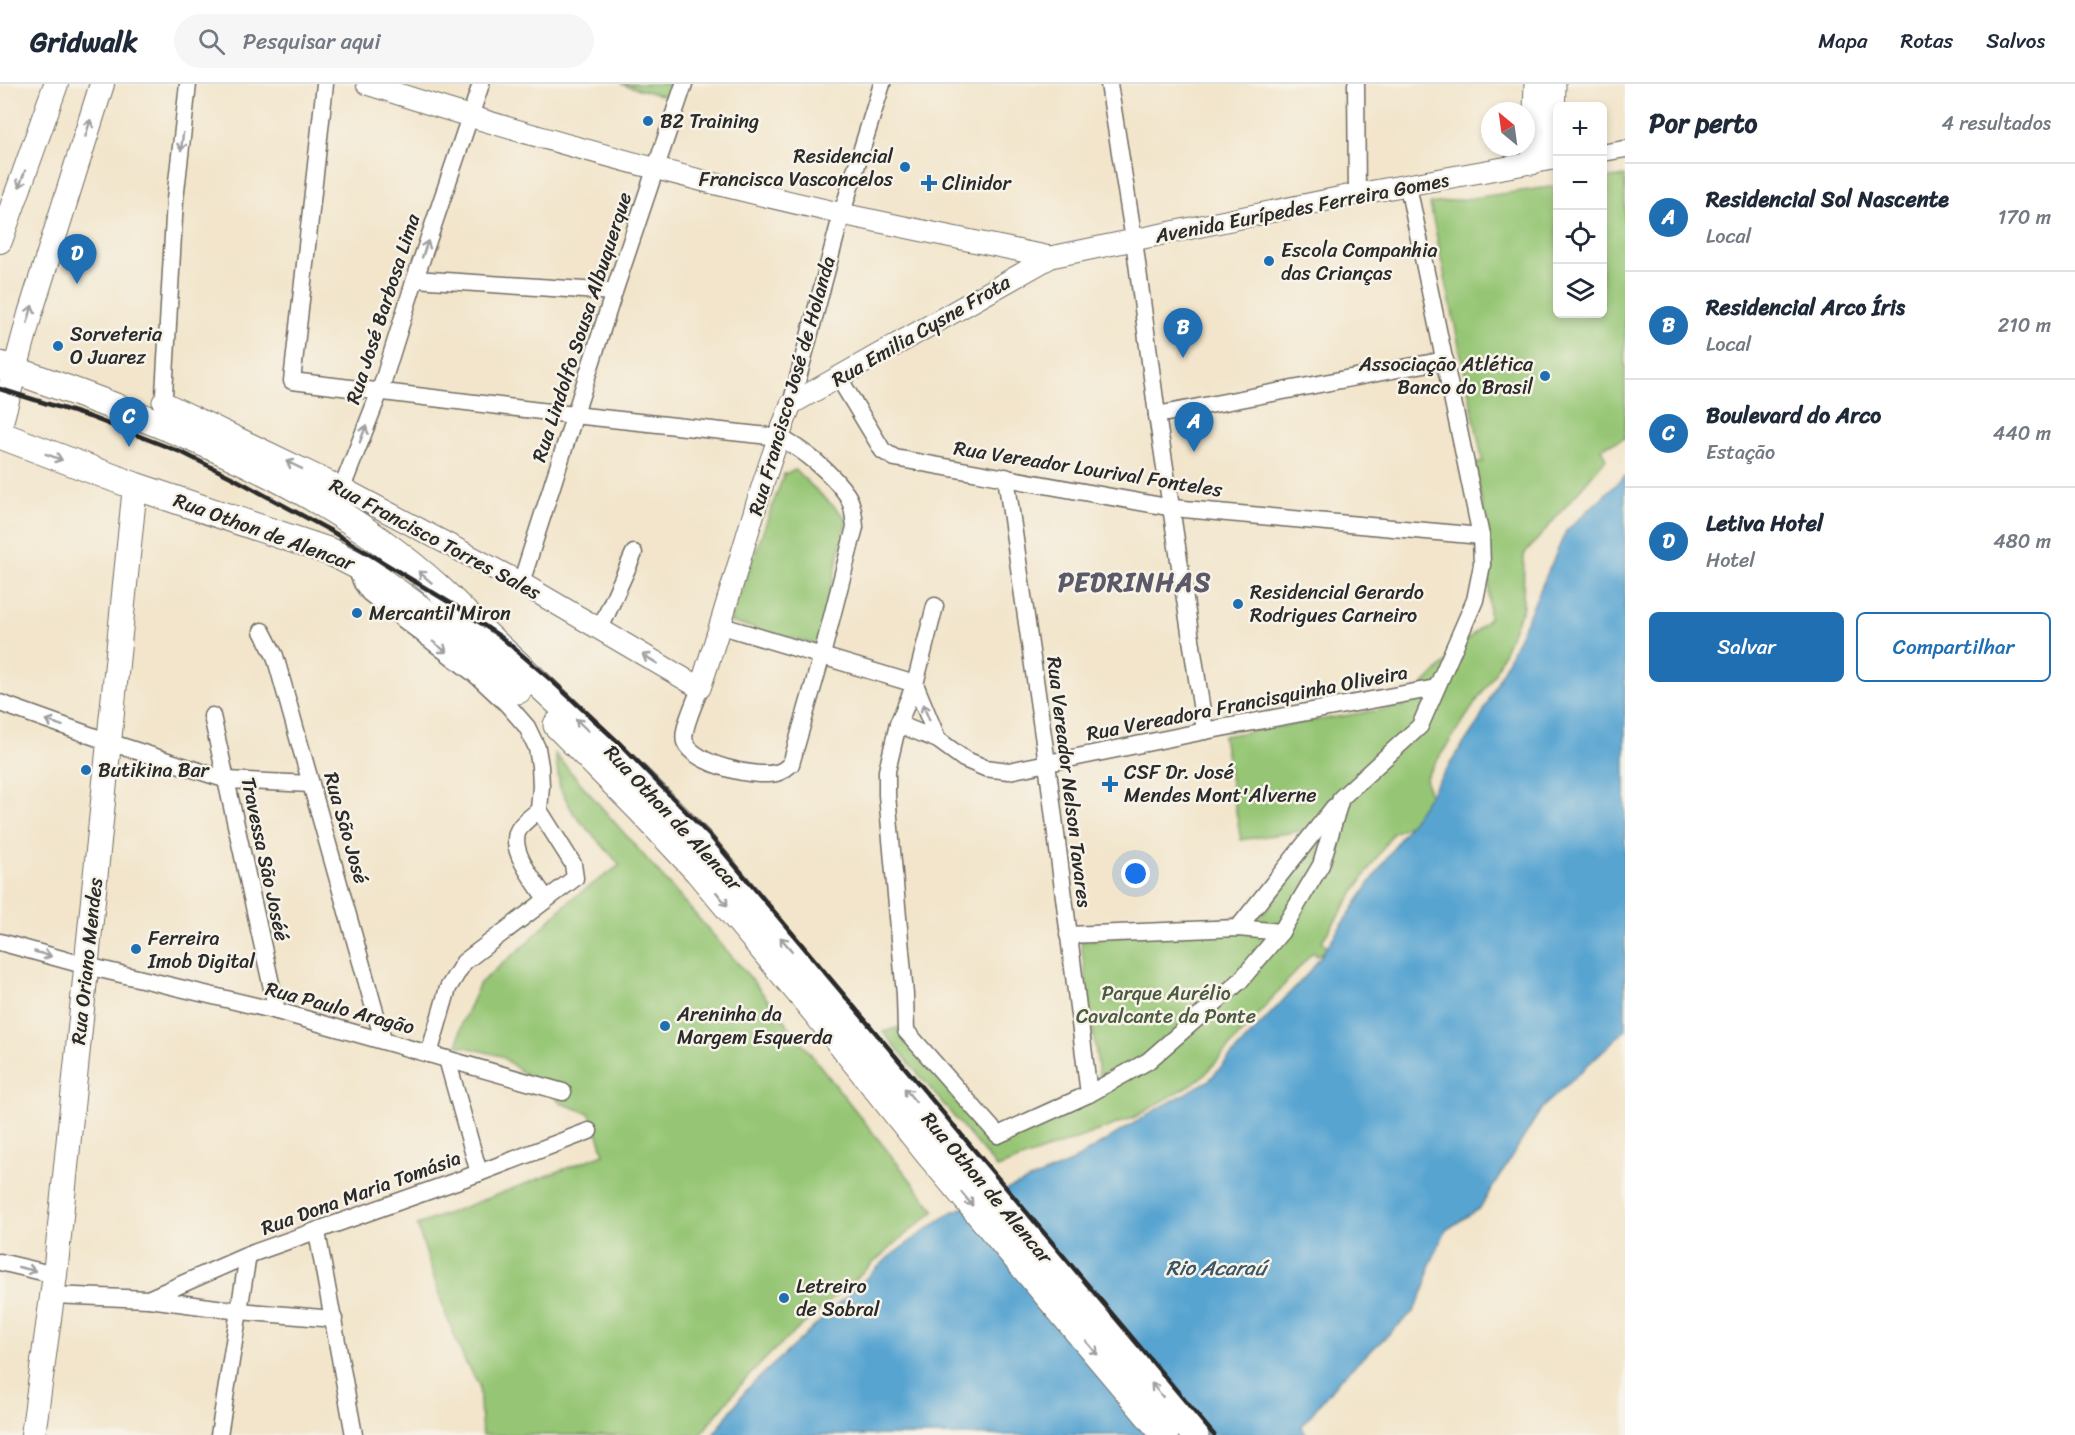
<!DOCTYPE html>
<html lang="pt">
<meta charset="utf-8">
<style>
:root{--surface:#fff;--page:#f6f6f7;--text:#1f2937;--muted:#747a83;--line:#e0e1e3;--accent:#1f6fb2}
body{margin:0;font-family:Sriracha,sans-serif;background:var(--page);color:var(--text)}
.controls{position:absolute;right:18px;top:18px;display:grid;overflow:hidden;border-radius:9px;box-shadow:0 3px 9px #0003}
.controls button{width:54px;height:54px;display:grid;place-items:center;padding:0;border:0;border-bottom:2px solid var(--line);background:var(--surface);color:var(--text);font:30px sans-serif}
.compass{position:absolute;left:1481px;top:18px;width:54px;height:54px;border-radius:50%;background:var(--surface);box-shadow:0 3px 9px #0003;rotate:331deg}
.you{position:absolute;left:1136px;top:790px;width:21px;height:21px;margin:-15px;border:4px solid #fff;border-radius:50%;background:#1a73e8;box-shadow:0 0 0 9px #1a73e833}
.badge{display:grid;place-items:center;width:39px;height:39px;border-radius:50%;background:var(--accent);color:#fff;font-size:20px;font-weight:700}
.pin{position:absolute;translate:-50% -50px;filter:drop-shadow(0 2px 3px #0008)}
.pin::after{content:'';position:absolute;top:32px;width:21px;height:18px;background:inherit;clip-path:polygon(0 0,100% 0,50% 100%)}
.list{margin:0;padding:0;list-style:none}
h2{display:flex;justify-content:space-between;align-items:center;height:78px;margin:0;padding:0 24px;font-size:26px}
h2 small{font-size:20px;font-weight:400;color:var(--muted)}
.list li{display:grid;grid-template-columns:39px 1fr auto;gap:18px;align-items:center;box-sizing:border-box;height:108px;padding:0 24px;border-top:2px solid var(--line)}
.list b{display:block;font-size:22px;white-space:nowrap}
.list p{margin:0;font-size:20px;white-space:nowrap;color:var(--muted)}
.list em{font-size:20px;font-style:normal;color:var(--muted)}
.actions{display:flex;gap:12px;padding:18px 24px}
.actions a{flex:1;padding:14px 0;border:2px solid var(--accent);border-radius:9px;text-align:center;font-size:21px;color:var(--accent)}
.actions .main{background:var(--accent);color:#fff}
.icon{flex:none;width:33px;height:33px;fill:none;stroke:currentColor;stroke-width:2;stroke-linecap:round;stroke-linejoin:round}
.map{position:relative;flex:none;width:1625px;height:1351px;overflow:hidden}
header{display:flex;align-items:center;gap:36px;box-sizing:border-box;height:84px;padding:0 30px;background:var(--surface);border-bottom:2px solid var(--line)}
header strong{font-size:28px}
nav{display:flex;gap:33px;margin-inline-start:auto;font-size:21px}
.search{width:420px;height:54px;background:var(--page);display:flex;align-items:center;gap:15px;box-sizing:border-box;padding:0 21px;border-radius:33px;color:var(--muted);font-size:22px}
main{display:flex}
aside{flex:1;background:var(--surface)}
.map>svg:first-child{display:block}
.green{fill:#96c675;stroke:#607850;stroke-width:1.5}
.water{fill:#59a4d1;stroke:#42687e;stroke-width:1.5}
.lines{fill:none;stroke-linecap:round;stroke-linejoin:round}
.minor-casing{stroke:#716c63;stroke-width:19}
.tertiary-casing{stroke:#716c63;stroke-width:23}
.secondary-casing{stroke:#716c63;stroke-width:26}
.primary-casing{stroke:#716c63;stroke-width:29}
.minor{stroke:#fff;stroke-width:16}
.tertiary{stroke:#fff;stroke-width:21}
.secondary{stroke:#fff;stroke-width:24}
.primary{stroke:#fff;stroke-width:27}
.rail{stroke:#2b2b2b;stroke-width:4.5}
.oneway{stroke:#a0a0a0}
.poi-dot{fill:#1f6fb2;stroke:#f7f3e8;stroke-width:2}
.labels{text-anchor:middle;dominant-baseline:central;stroke-width:5;stroke-linejoin:round;paint-order:stroke}
.poi-label{font-size:20px;fill:#2b2b2b;stroke:#f7f3e8;text-anchor:start}
.street-label{font-size:20px;fill:#2b2b2b;stroke:#f7f3e8}
.park-label{font-size:20px;fill:#4b5a41;stroke:#f7f3e8}
.water-label{font-size:21px;font-style:italic;fill:#3b5565;stroke:#f7f3e8}
.district-label{font-size:26px;font-weight:bold;letter-spacing:1.5px;fill:#5c5969;stroke:#f7f3e8}
</style>
<header>
<strong>Gridwalk</strong>
<div class="search"><svg class="icon" aria-label="search" viewBox="0 0 24 24"><circle cx="10" cy="10" r="6"/><path d="M15 15l6 6"/></svg>Pesquisar aqui</div>
<nav><a>Mapa</a><a>Rotas</a><a>Salvos</a></nav>
</header>
<main>
<div class="map">
<svg width="1625" height="1351" viewBox="0 0 1625 1351">
<rect width="100%" height="100%" fill="#f7f3e8"/>
<filter id="ink" filterUnits="userSpaceOnUse"><feTurbulence type="fractalNoise" baseFrequency=".0167" numOctaves="2"/><feDisplacementMap in="SourceGraphic" scale="12" xChannelSelector="R" yChannelSelector="G"/><feConvolveMatrix kernelMatrix="1 2 1 2 8 2 1 2 1" color-interpolation-filters="sRGB"/></filter>
<filter id="wash" filterUnits="userSpaceOnUse"><feTurbulence type="fractalNoise" baseFrequency=".008" numOctaves="4" result="noise"/><feDisplacementMap in="SourceGraphic" scale="24" xChannelSelector="R" yChannelSelector="G"/><feGaussianBlur stdDeviation="1.35" result="paint"/><feColorMatrix in="noise" values="0 0 0 0 0 0 0 0 0 0 0 0 0 0 0 0 0 1.4 0 .05"/><feComposite in="paint" operator="in"/></filter>
<g filter="url(#wash)">
<rect width="100%" height="100%" fill="#f2e5cb"/>
<!-- green -->
<g class="green">
<path d="M 621,0 L 672,0 L 668,13 Z"/>
<path d="M 1625,92 L 1625,354 L 1601,364 L 1606,375 L 1524,471 L 1523,523 L 1494,591 L 1426,693 L 1432,728 L 1392,750 L 1322,857 L 1328,864 L 1317,872 L 1313,868 L 1201,995 L 1133,1034 L 997,1084 L 883,948 L 900,943 L 991,1053 L 1100,998 L 1081,858 L 1264,829 L 1314,765 L 1301,747 L 1241,756 L 1223,652 L 1403,622 L 1489,534 L 1489,452 L 1474,380 L 1483,378 L 1430,120 L 1557,102 L 1558,230 L 1602,230 L 1603,95 Z"/>
<path d="M 795,386 L 847,435 L 818,561 L 730,538 L 784,390 Z"/>
<path d="M 555,670 L 749,892 L 935,1127 L 906,1150 L 772,1268 L 742,1299 L 700,1351 L 482,1351 L 479,1301 L 465,1278 L 446,1231 L 417,1141 L 604,1070 L 600,1056 L 589,1029 L 563,1020 L 501,972 L 458,961 L 461,941 L 480,899 L 527,859 L 570,816 L 620,781 L 574,730 L 560,704 Z"/>
</g>
<!-- water -->
<path class="water" d="M 1625,392 L 1625,946 L 1542,1024 L 1480,1124 L 1446,1146 L 1429,1183 L 1426,1201 L 1414,1227 L 1339,1296 L 1301,1343 L 1307,1351 L 713,1351 L 746,1306 L 890,1172 L 950,1129 L 1068,1080 L 1152,1028 L 1208,997 L 1312,885 L 1479,637 L 1529,531 L 1566,447 Z"/>
</g>
<g filter="url(#ink)">
<g class="lines">
<!-- minor casing -->
<g class="minor-casing">
<g id="minor">
<path d="M 325,0 L 292,297 L 574,331 L 778,353 C 803,365 831,388 847,411 C 853,420 854,433 855,443 L 822,571 L 791,680 C 787,683 783,687 779,688 C 758,696 693,680 685,658 C 681,646 696,617 700,604"/>
<path d="M 1109,0 L 1134,156 L 1157,331 L 1205,647"/>
<path d="M 1356,0 L 1357,110"/>
<path d="M 1602,69 L 1625,65"/>
<path d="M 415,195 L 614,208"/>
<path d="M 839,294 L 883,367 L 895,374 L 1173,424 L 1481,452"/>
<path d="M 791,320 L 842,129 L 882,0"/>
<path d="M 163,328 L 175,116 L 188,0"/>
<path d="M 1157,331 L 1445,276"/>
<path d="M 1006,393 L 1047,679 L 1089,1010"/>
<path d="M 341,414 L 342,404 L 380,307 L 415,195 L 481,0"/>
<path d="M 354,480 L 362,499 L 369,509 L 477,592 L 507,620 L 527,643 L 537,664 L 540,682 L 541,702 L 539,726 L 573,780 L 575,794 L 464,878 L 448,904 L 429,970"/>
<path d="M 521,499 L 614,208 L 684,0"/>
<path d="M 935,522 L 915,600 L 898,640 L 887,687 L 887,711 L 905,911 L 906,947 L 998,1051 L 1089,1010 L 1148,977 L 1240,897 L 1281,848 L 1321,781 L 1341,714 L 1420,642 L 1475,516 L 1482,481 L 1481,452 L 1408,102"/>
<path d="M 722,542 L 915,600 L 938,656"/>
<path d="M 600,545 L 634,469"/>
<path d="M 262,547 L 275,572 L 383,956"/>
<path d="M 0,619 L 109,658 L 227,696 L 311,700"/>
<path d="M 212,632 L 277,927"/>
<path d="M 898,640 L 938,656 L 964,675 L 985,684 L 1009,687 L 1205,647 L 1436,604"/>
<path d="M 539,726 C 533,731 526,736 521,742 C 504,762 535,797 546,815"/>
<path d="M 1238,844 L 1334,723"/>
<path d="M 1068,851 L 1238,844 L 1281,848"/>
<path d="M 0,858 L 87,882 L 277,927 L 563,1008"/>
<path d="M 447,975 L 479,1089"/>
<path d="M 317,1148 L 354,1351"/>
<path d="M 0,1178 L 55,1191"/>
<path d="M 52,1211 L 148,1215 L 248,1171 L 479,1089 L 589,1047"/>
<path d="M 149,1215 L 239,1227 L 334,1235"/>
<path d="M 219,1351 L 248,1171"/>
</g>
</g>
<!-- tertiary casing -->
<g class="tertiary-casing">
<g id="tertiary">
<path d="M 367,0 C 523,51 682,94 843,130 C 912,145 982,159 1051,173"/>
<path d="M 1532,80 L 1535,0"/>
<path d="M 163,318 L 342,404 L 521,499 L 700,604 C 732,510 755,413 791,320 L 1051,173 L 1357,110 L 1553,75 L 1555,0"/>
</g>
</g>
<!-- secondary casing -->
<g class="secondary-casing">
<g id="secondary">
<path d="M 0,157 L 56,0"/>
<path d="M 0,342 L 30,230 L 102,0"/>
<path d="M 33,1351 L 55,1191 L 135,402"/>
</g>
</g>
<!-- primary casing -->
<g class="primary-casing">
<g id="primary">
<path d="M 0,281 C 116,322 235,364 340,430 C 378,454 416,482 448,513 C 466,530 482,548 500,564 C 569,628 638,692 702,760 L 1195,1351"/>
<path d="M 0,351 L 135,402 L 331,468 L 364,485 L 430,532 L 518,606"/>
<path d="M 557,641 L 641,726 L 698,787 L 815,927 L 929,1070 L 1165,1351"/>
</g>
</g>
<!-- minor -->
<use href="#minor" class="minor"/>
<!-- tertiary -->
<use href="#tertiary" class="tertiary"/>
<!-- secondary -->
<use href="#secondary" class="secondary"/>
<!-- primary -->
<use href="#primary" class="primary"/>
<!-- rail -->
<path class="rail" d="M 0,305 L 90,333 L 183,369 L 233,394 L 331,447 L 457,523 L 501,553 L 551,596 L 620,660 L 711,753 L 1214,1351"/>
</g>
<!-- one-way arrows -->
<defs><path id="oneway-shaft" d="M-6 0H5M1.5-3L5.5 0L1.5 3" fill="none" stroke-width="1.6" stroke-linecap="round" stroke-linejoin="round" transform="scale(1.5)"/></defs>
<g class="oneway">
<use href="#oneway-shaft" transform="translate(88 44) rotate(-73)"/>
<use href="#oneway-shaft" transform="translate(182 58) rotate(97)"/>
<use href="#oneway-shaft" transform="translate(22 95) rotate(110)"/>
<use href="#oneway-shaft" transform="translate(425 165) rotate(-71)"/>
<use href="#oneway-shaft" transform="translate(30 230) rotate(-74)"/>
<use href="#oneway-shaft" transform="translate(363 350) rotate(-69)"/>
<use href="#oneway-shaft" transform="translate(54 373) rotate(20)"/>
<use href="#oneway-shaft" transform="translate(294 381) rotate(-154)"/>
<use href="#oneway-shaft" transform="translate(425 493) rotate(-139)"/>
<use href="#oneway-shaft" transform="translate(440 563) rotate(37)"/>
<use href="#oneway-shaft" transform="translate(650 575) rotate(-149)"/>
<use href="#oneway-shaft" transform="translate(926 628) rotate(-112)"/>
<use href="#oneway-shaft" transform="translate(54 639) rotate(-161)"/>
<use href="#oneway-shaft" transform="translate(582 641) rotate(-136)"/>
<use href="#oneway-shaft" transform="translate(722 815) rotate(50)"/>
<use href="#oneway-shaft" transform="translate(786 860) rotate(-130)"/>
<use href="#oneway-shaft" transform="translate(43 870) rotate(16)"/>
<use href="#oneway-shaft" transform="translate(910 1011) rotate(-129)"/>
<use href="#oneway-shaft" transform="translate(967 1115) rotate(50)"/>
<use href="#oneway-shaft" transform="translate(27 1185) rotate(13)"/>
<use href="#oneway-shaft" transform="translate(1092 1264) rotate(50)"/>
<use href="#oneway-shaft" transform="translate(1157 1306) rotate(-130)"/>
</g>
</g>
<!-- markers -->
<g class="poi-dot">
<circle cx="648" cy="37" r="6"/>
<circle cx="905" cy="83" r="6"/>
<path d="M926 90h6v6h6v6h-6v6h-6v-6h-6v-6h6z"/>
<circle cx="1269" cy="177" r="6"/>
<circle cx="58" cy="262" r="6"/>
<circle cx="1545" cy="292" r="6"/>
<circle cx="1238" cy="520" r="6"/>
<circle cx="357" cy="529" r="6"/>
<circle cx="86" cy="686" r="6"/>
<path d="M1107 691h6v6h6v6h-6v6h-6v-6h-6v-6h6z"/>
<circle cx="136" cy="865" r="6"/>
<circle cx="665" cy="942" r="6"/>
<circle cx="784" cy="1214" r="6"/>
</g>
<g class="labels">
<!-- poi labels -->
<g class="poi-label">
<text x="660" y="37">B2 Training</text>
<text x="893" y="72" text-anchor="end">Residencial<tspan x="893" dy="23">Francisca Vasconcelos</tspan></text>
<text x="942" y="99">Clinidor</text>
<text x="1281" y="166">Escola Companhia<tspan x="1281" dy="23">das Crianças</tspan></text>
<text x="70" y="250">Sorveteria<tspan x="70" dy="23">O Juarez</tspan></text>
<text x="1533" y="280" text-anchor="end">Associação Atlética<tspan x="1533" dy="23">Banco do Brasil</tspan></text>
<text x="1250" y="508">Residencial Gerardo<tspan x="1250" dy="23">Rodrigues Carneiro</tspan></text>
<text x="369" y="529">Mercantil Miron</text>
<text x="98" y="686">Butikina Bar</text>
<text x="1124" y="688">CSF Dr. José<tspan x="1124" dy="23">Mendes Mont'Alverne</tspan></text>
<text x="148" y="854">Ferreira<tspan x="148" dy="23">Imob Digital</tspan></text>
<text x="677" y="930">Areninha da<tspan x="677" dy="23">Margem Esquerda</tspan></text>
<text x="796" y="1202">Letreiro<tspan x="796" dy="23">de Sobral</tspan></text>
</g>
<!-- street labels -->
<g class="street-label">
<text transform="translate(1302 124) rotate(-11)">Avenida Eurípedes Ferreira Gomes</text>
<text transform="translate(383 225) rotate(-72)">Rua José Barbosa Lima</text>
<text transform="translate(582 243) rotate(-72)">Rua Lindolfo Sousa Albuquerque</text>
<text transform="translate(921 247) rotate(-30)">Rua Emilia Cysne Frota</text>
<text transform="translate(792 302) rotate(-74)">Rua Francisco José de Holanda</text>
<text transform="translate(1088 385) rotate(9)">Rua Vereador Lourival Fonteles</text>
<text transform="translate(264 448) rotate(20)">Rua Othon de Alencar</text>
<text transform="translate(435 455) rotate(28)">Rua Francisco Torres Sales</text>
<text transform="translate(1247 619) rotate(-11)">Rua Vereadora Francisquinha Oliveira</text>
<text transform="translate(1069 698) rotate(83)">Rua Vereador Nelson Tavares</text>
<text transform="translate(673 734) rotate(47)">Rua Othon de Alencar</text>
<text transform="translate(346 744) rotate(74)">Rua São José</text>
<text transform="translate(265 775) rotate(78)">Travessa São Joséé</text>
<text transform="translate(87 877) rotate(-84)">Rua Oriano Mendes</text>
<text transform="translate(340 924) rotate(15)">Rua Paulo Aragão</text>
<text transform="translate(987 1104) rotate(50)">Rua Othon de Alencar</text>
<text transform="translate(361 1109) rotate(-20)">Rua Dona Maria Tomásia</text>
</g>
<!-- park labels -->
<g class="park-label">
<text x="1166" y="909">Parque Aurélio<tspan x="1166" dy="23">Cavalcante da Ponte</tspan></text>
</g>
<!-- water labels -->
<g class="water-label">
<text x="1216" y="1184">Rio Acaraú</text>
</g>
<!-- district labels -->
<g class="district-label">
<text x="1135" y="498">PEDRINHAS</text>
</g>
</g>
</svg>
<div class="controls">
<button>+</button>
<button>−</button>
<button><svg class="icon" aria-label="locate" viewBox="0 0 24 24"><circle cx="12" cy="12" r="6"/><path d="M12 2v4M12 18v4M2 12h4M18 12h4"/></svg></button>
<button><svg class="icon" aria-label="layers" viewBox="0 0 24 24"><path d="M12 4l9 5-9 5-9-5zM3 14l9 5 9-5"/></svg></button>
</div>
<svg class="compass" viewBox="-18 -18 36 36"><path d="M0-13l5 13h-10z" fill="#e53935"/><path d="M0 13l5-13h-10z" fill="#747a83"/></svg>
<div class="you"></div>
<div class="pin badge" style="left:1194px;top:368px">A</div>
<div class="pin badge" style="left:1183px;top:274px">B</div>
<div class="pin badge" style="left:129px;top:363px">C</div>
<div class="pin badge" style="left:77px;top:200px">D</div>
</div>
<aside>
<h2>Por perto<small>4 resultados</small></h2>
<ul class="list">
<li><span class="badge">A</span><div><b>Residencial Sol Nascente</b><p>Local</p></div><em>170 m</em></li>
<li><span class="badge">B</span><div><b>Residencial Arco Íris</b><p>Local</p></div><em>210 m</em></li>
<li><span class="badge">C</span><div><b>Boulevard do Arco</b><p>Estação</p></div><em>440 m</em></li>
<li><span class="badge">D</span><div><b>Letiva Hotel</b><p>Hotel</p></div><em>480 m</em></li>
</ul>
<div class="actions"><a class="main">Salvar</a><a>Compartilhar</a></div>
</aside>
</main>
